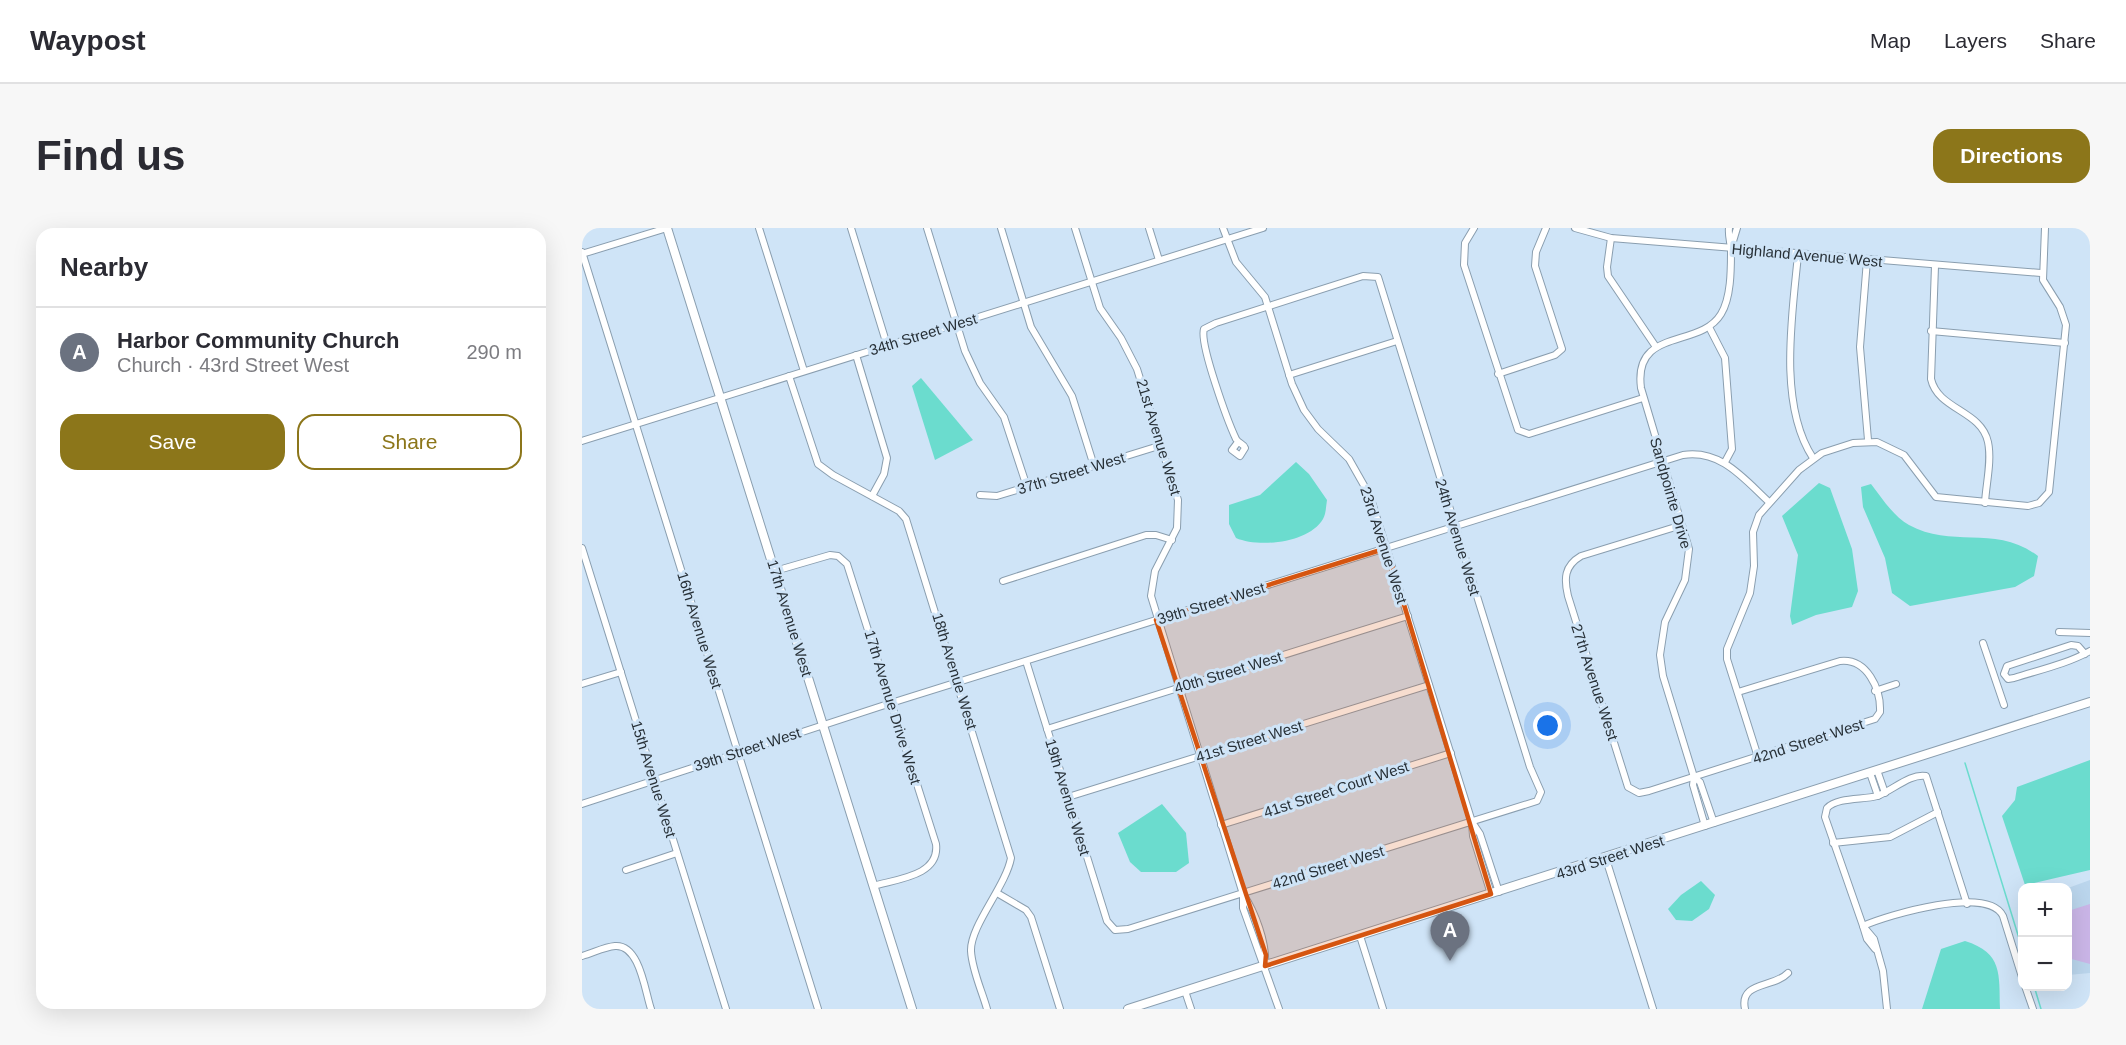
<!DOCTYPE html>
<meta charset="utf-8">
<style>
:root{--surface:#fff;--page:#f7f7f7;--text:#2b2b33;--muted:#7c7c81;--line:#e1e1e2;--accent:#8c761a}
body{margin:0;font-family:Arial,sans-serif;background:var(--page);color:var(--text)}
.controls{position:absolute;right:18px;bottom:18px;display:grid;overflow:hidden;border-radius:12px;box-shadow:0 6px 24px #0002}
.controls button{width:54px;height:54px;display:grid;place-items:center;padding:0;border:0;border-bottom:2px solid var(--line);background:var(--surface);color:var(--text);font:30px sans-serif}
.you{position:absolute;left:966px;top:498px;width:21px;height:21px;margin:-15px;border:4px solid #fff;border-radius:50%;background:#1a73e8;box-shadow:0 0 0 9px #1a73e833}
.badge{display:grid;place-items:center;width:39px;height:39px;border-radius:50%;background:var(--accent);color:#fff;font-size:20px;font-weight:700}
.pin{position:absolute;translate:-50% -50px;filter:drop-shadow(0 2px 3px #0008)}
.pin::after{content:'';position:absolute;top:32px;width:21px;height:18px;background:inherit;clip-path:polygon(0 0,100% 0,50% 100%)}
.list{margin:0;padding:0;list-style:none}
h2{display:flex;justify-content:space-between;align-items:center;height:78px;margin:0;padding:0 24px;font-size:26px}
h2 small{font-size:20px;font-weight:400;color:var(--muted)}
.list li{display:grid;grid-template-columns:39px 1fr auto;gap:18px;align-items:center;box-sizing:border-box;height:90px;padding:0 24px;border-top:2px solid var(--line)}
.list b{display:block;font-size:22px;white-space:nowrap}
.list p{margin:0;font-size:20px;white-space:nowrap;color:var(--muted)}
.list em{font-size:20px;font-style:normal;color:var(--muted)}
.actions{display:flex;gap:12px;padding:18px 24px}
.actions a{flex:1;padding:14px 0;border:2px solid var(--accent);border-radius:18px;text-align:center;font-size:21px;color:var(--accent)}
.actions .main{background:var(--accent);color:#fff}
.map{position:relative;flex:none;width:1508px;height:781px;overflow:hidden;border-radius:18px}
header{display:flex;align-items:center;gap:36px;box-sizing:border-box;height:84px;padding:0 30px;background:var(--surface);border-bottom:2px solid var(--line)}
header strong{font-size:28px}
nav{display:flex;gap:33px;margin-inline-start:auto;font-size:21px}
.intro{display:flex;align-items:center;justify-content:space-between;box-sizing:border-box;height:144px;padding:0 36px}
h1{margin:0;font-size:42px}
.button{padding:15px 27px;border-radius:18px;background:var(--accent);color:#fff;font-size:21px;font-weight:700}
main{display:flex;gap:36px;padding:0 36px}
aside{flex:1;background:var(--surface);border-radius:18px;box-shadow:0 6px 24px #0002}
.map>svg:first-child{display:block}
.built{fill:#bbd6ed}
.green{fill:#cbb6e8}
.water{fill:#6bdcce}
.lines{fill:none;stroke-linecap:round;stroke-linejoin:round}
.stream{stroke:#6bdcce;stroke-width:1.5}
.street-casing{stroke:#8a9eaf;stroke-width:8}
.secondary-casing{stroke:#8a9eaf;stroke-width:10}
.street{stroke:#fff;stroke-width:6}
.secondary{stroke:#fff;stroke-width:8}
.marked{fill:#d55510;fill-opacity:0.2;stroke:#d55510;stroke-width:4.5;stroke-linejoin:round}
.labels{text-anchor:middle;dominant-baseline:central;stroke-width:6;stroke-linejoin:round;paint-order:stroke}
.street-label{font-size:15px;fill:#283138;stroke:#cfe4f7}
</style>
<header>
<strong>Waypost</strong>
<nav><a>Map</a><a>Layers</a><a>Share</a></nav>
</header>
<div class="intro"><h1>Find us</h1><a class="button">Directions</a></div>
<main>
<aside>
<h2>Nearby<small></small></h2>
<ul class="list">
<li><span class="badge" style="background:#6b7280">A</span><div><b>Harbor Community Church</b><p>Church · 43rd Street West</p></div><em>290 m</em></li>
</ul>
<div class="actions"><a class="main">Save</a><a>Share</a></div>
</aside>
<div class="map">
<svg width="1508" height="781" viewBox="0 0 1508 781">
<rect width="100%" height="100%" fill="#cfe4f7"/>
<!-- built -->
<path class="built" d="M 1508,652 L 1508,745 L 1486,747 L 1486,660 Z"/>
<!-- green -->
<path class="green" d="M 1508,676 L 1508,736 L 1486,730 L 1486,683 Z"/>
<!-- water -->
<g class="water">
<path d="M 339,150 L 391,212 L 353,232 L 330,158 Z"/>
<path d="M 714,234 L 727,246 L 745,272 C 744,278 744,286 741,291 C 727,315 677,320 654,310 L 647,296 L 647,277 L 678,267 Z"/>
<path d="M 1237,255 L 1248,260 L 1270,321 L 1276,363 L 1270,379 L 1234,387 L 1210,397 L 1208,388 L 1216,327 L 1200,288 Z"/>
<path d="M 1289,256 C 1299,269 1312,289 1327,297 C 1370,321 1414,296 1456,328 L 1452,348 L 1433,359 L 1328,378 L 1310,365 L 1303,330 L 1281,279 L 1279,259 Z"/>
<path d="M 1508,532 L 1508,642 L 1443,657 L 1420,588 L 1433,572 L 1435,559 Z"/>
<path d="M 580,576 L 604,605 L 607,635 L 594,644 L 559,644 L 548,634 L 536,605 Z"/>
<path d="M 1119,653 L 1133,667 L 1127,681 L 1110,693 L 1094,692 L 1086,681 L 1099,667 Z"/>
<path d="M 1383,713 C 1421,725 1417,746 1418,781 L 1340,781 L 1359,721 Z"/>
</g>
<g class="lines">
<!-- stream -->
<g class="stream">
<path d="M 1383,535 L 1440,720"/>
<path d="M 1452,758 L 1459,781"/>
</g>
<!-- street casing -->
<g class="street-casing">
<g id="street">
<path d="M 177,0 L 222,143"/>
<path d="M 269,0 L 305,117"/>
<path d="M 345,0 L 383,123 L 398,155 L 422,189 L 445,259"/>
<path d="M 419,0 L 449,99 L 490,168 L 512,238"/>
<path d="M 493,0 L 518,80 L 539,110 L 555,141 L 596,272 L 595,300 L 573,343 L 569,368 L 661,666 C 673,684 685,715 683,738"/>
<path d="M 567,0 L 577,32"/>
<path d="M 641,0 L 654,34 L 683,69 L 710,156 L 722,182 L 736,201 L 767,231 L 788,268 L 890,594 L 898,606 L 917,664"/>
<path d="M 892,0 L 883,15 L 882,37 L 936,202 L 947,206 L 1061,170"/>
<path d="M 993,0 L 1029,10 L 1459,45"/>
<path d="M 1029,10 L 1025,39 L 1026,48 L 1074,119"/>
<path d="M 1149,20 L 1155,0"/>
<path d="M 0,24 L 236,781"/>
<path d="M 0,26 L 85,0"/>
<path d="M 1216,27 C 1210,88 1196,177 1231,230"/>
<path d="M 1285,32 L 1278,119 L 1286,212"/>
<path d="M 1353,38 L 1349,151 C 1356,182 1399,182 1406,214 C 1410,233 1404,256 1403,275"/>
<path d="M 1127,99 L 1143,130 L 1150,221 L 1143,234"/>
<path d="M 1349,103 L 1483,115"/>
<path d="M 274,127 L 305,230 L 302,246 L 290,268"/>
<path d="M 916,146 L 973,127 L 980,121 L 953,38 L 954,24 L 964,0"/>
<path d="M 707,147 L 815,113"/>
<path d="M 207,148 L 236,236 L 251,247 L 317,283 L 324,291 L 429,630 C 424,658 388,698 389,723 C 390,742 400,763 405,781"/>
<path d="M 0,213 L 681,0"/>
<path d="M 398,267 L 415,268 L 580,217"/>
<path d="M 1100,297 L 999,328 C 982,338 982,351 986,368 L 1046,559 L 1057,565 L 1067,563 L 1293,491 L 1298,484 C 1299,461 1285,430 1258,433 L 1156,464"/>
<path d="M 0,320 L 144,781"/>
<path d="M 193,343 L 248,327 L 256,328 L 265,336 L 354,616 C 358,648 315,651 291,658"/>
<path d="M 421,353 L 564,307 L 574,307 L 590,312"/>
<path d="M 1477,404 L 1508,405"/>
<path d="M 1401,415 L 1422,477"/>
<path d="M 1503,426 L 1496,418 L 1489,417 L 1425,438 L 1422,446 L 1426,451 L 1432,450 C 1457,442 1485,436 1508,423"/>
<path d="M 444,433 L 525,693 L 533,702 L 546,701 L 955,573 L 959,564 L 948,539 L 796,49 L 781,48 L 634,95 L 622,101 C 617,115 646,194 654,211 C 657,216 661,215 663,220 L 658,228 L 650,222 L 656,214"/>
<path d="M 0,456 L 39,444"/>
<path d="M 1293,463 L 1314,456"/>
<path d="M 465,501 L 826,388"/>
<path d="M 1176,529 L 1145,431 L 1145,421 L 1168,365 L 1172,338 L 1171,304 L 1177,287 L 1217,242 L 1240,225 L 1271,215 L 1295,214 L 1322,227 L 1354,269 L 1446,278 L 1457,275 L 1467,264 L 1484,97 L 1478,79 L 1461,52 L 1463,0"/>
<path d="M 1295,542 L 1303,565"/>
<path d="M 1288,545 L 1296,568"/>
<path d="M 1112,549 L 1118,554 L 1132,595"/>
<path d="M 486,569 L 847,457"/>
<path d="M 0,576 L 309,475 L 1101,227 C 1139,221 1162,251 1187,274"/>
<path d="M 890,595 L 891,608 L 909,666"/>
<path d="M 639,597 L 869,525"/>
<path d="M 1123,598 L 1111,557 L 1112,549 L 1081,448 L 1078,427 L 1083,394 L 1103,352 L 1107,321 L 1059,160 C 1051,99 1118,121 1139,86 C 1149,70 1149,42 1149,23 C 1149,15 1146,8 1147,0"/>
<path d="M 1251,615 L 1308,609 L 1356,584"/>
<path d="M 1024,631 L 1071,781"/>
<path d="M 44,642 L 95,625"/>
<path d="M 415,665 L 444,682 L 449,689 L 478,781"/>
<path d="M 661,666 L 661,680 L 697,781"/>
<path d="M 778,708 L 801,781"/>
<path d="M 1293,721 L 1285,711 L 1281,698 C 1306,687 1406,657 1421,688 L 1440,749"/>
<path d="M 0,728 C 11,725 22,719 33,718 C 58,716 63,764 69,781"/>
<path d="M 1443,758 L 1451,781"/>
<path d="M 603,763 L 609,781"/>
<path d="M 1163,781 C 1157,753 1192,760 1206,745"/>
<path d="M 1305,781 L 1301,743 L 1292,711 L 1281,698 L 1243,589 L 1245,580 C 1256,569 1281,572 1295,568 C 1310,563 1328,545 1344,548 L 1385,676"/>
</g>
</g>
<!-- secondary casing -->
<g class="secondary-casing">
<g id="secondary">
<path d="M 85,0 L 330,781"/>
<path d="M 546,781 L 1508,474"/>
</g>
</g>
<!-- street -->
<use href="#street" class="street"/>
<!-- secondary -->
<use href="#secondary" class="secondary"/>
</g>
<!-- marked area -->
<path class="marked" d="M 805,320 L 909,666 L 683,738 L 684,727 L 574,392 Z"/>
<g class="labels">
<!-- street labels -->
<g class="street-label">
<text transform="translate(1225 27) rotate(5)">Highland Avenue West</text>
<text transform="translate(341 106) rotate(-17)">34th Street West</text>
<text transform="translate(577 209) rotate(73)">21st Avenue West</text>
<text transform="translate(489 245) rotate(-17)">37th Street West</text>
<text transform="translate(1089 265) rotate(74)">Sandpointe Drive</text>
<text transform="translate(876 309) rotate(73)">24th Avenue West</text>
<text transform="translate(802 317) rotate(72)">23rd Avenue West</text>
<text transform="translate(629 375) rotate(-17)">39th Street West</text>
<text transform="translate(208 390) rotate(73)">17th Avenue West</text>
<text transform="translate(118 402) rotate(73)">16th Avenue West</text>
<text transform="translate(373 443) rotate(73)">18th Avenue West</text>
<text transform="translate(646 444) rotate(-17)">40th Street West</text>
<text transform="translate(1013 454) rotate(72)">27th Avenue West</text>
<text transform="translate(311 479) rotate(73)">17th Avenue Drive West</text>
<text transform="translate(667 513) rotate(-17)">41st Street West</text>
<text transform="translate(1226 513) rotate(-18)">42nd Street West</text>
<text transform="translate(165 521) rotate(-18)">39th Street West</text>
<text transform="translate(72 551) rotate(73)">15th Avenue West</text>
<text transform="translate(754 561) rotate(-18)">41st Street Court West</text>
<text transform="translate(486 569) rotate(73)">19th Avenue West</text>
<text transform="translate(1028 629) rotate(-18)">43rd Street West</text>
<text transform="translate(746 639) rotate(-17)">42nd Street West</text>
</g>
</g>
</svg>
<div class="controls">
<button>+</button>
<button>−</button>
</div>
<div class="you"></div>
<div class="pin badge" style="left:868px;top:733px;background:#6b7280">A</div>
</div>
</main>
